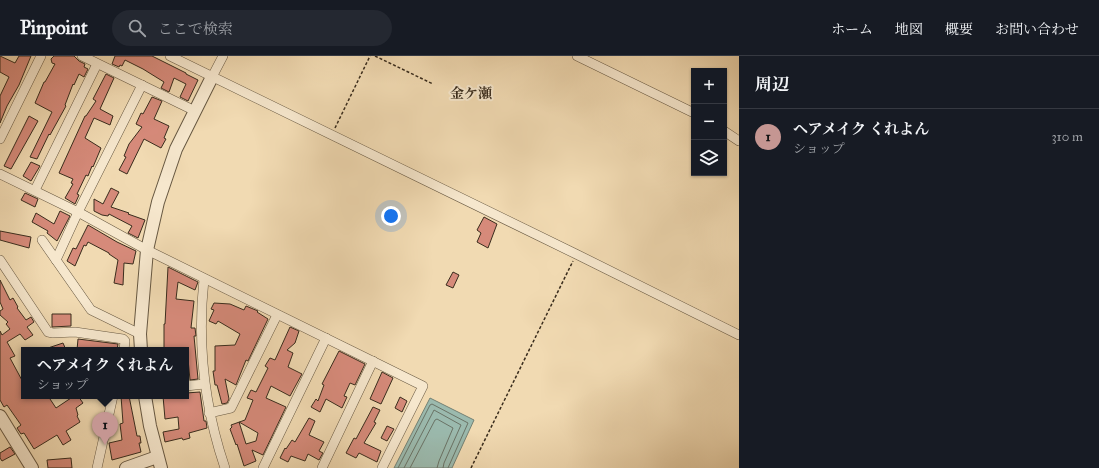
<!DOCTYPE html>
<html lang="ja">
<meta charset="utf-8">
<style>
:root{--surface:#171b24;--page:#242831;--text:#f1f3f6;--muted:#9ea1a6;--line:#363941;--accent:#c59692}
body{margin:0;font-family:"IM FELL Great Primer","Noto Serif JP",serif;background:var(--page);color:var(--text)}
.controls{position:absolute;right:12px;top:12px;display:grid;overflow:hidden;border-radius:0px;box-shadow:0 1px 3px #0004}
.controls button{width:36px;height:36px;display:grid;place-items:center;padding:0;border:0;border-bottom:1px solid var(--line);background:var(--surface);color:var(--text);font:20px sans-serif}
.you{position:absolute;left:391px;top:160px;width:14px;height:14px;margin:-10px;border:3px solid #fff;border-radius:50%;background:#1a73e8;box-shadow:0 0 0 6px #1a73e833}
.badge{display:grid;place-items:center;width:26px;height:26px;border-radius:50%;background:var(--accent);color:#111;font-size:13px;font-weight:700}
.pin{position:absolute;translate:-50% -33px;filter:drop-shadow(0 1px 2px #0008)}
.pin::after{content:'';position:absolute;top:21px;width:14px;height:12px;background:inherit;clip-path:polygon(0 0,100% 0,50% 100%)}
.popup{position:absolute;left:21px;top:291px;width:168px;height:52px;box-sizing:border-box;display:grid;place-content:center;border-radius:0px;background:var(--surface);filter:drop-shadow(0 1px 3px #0005);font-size:13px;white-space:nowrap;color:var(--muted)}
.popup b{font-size:15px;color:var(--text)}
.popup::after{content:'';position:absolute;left:50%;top:100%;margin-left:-8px;border:8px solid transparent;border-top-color:var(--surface)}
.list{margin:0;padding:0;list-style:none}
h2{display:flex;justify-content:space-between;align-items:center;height:52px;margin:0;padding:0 16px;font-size:17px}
h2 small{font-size:13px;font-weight:400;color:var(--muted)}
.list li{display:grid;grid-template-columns:26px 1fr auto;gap:12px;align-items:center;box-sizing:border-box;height:56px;padding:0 16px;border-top:1px solid var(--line)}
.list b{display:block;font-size:15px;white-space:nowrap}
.list p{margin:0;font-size:13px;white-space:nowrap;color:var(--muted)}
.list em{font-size:13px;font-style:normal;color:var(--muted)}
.icon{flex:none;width:22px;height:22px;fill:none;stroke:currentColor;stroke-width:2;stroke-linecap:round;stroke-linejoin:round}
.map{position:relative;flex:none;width:739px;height:412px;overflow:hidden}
header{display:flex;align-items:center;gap:24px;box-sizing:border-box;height:56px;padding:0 20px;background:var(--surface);border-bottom:1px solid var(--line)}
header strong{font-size:19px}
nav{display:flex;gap:22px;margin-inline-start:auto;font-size:14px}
.search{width:280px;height:36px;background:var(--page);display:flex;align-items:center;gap:10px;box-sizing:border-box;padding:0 14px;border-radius:22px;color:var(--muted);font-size:15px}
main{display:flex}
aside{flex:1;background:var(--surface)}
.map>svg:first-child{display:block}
.water{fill:#9bbaae;stroke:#748174}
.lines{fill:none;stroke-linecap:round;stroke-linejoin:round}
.shore{stroke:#6a7366;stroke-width:1}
.building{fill:#d68a7a;stroke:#392c1d;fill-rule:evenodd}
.minor-casing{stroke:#675842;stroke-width:10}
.tertiary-casing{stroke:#675842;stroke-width:14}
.path{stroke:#392c1d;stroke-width:1.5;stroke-dasharray:3 2;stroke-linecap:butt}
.minor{stroke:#f6e7cd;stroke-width:9}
.tertiary{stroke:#f6e7cd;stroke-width:12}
.labels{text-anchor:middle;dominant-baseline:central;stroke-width:4;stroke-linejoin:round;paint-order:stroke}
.quarter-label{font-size:14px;font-weight:bold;fill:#392c1d;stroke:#f6e7cd}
</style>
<header>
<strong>Pinpoint</strong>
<div class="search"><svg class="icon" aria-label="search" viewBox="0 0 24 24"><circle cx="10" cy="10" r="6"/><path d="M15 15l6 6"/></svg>ここで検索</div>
<nav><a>ホーム</a><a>地図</a><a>概要</a><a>お問い合わせ</a></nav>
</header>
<main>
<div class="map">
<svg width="739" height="412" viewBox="0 0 739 412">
<rect width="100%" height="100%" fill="#f1dab2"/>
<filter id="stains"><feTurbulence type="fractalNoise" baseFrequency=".005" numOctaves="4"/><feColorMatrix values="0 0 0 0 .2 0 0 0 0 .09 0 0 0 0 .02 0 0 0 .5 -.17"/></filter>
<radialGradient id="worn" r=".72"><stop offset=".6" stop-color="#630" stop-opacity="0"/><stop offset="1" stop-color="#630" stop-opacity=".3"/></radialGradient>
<!-- water -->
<path class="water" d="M 430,342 L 474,364 L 452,412 L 394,412 Z"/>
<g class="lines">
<!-- shore -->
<g class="shore">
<path d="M 398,412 L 430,349 L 432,348 L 468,367 L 448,412"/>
<path d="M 404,412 L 433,356 L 434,354 L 461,369 L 444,407 L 443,412"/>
<path d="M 410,412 L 435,364 L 437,363 L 453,372 L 439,405 L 437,412"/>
</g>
</g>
<!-- building -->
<g class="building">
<path d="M 0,0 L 15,7 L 19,0 L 31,0 L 19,29 L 7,50 L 0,67 L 0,40 L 9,21 L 0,16 Z"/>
<path d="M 54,0 L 74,0 L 79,5 L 85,8 L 84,11 L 88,13 L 84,21 L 79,18 L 74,29 L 73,28 L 65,49 L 66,50 L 50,79 L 49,78 L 37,103 L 30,101 L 52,56 L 35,47 L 44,26 L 45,26 L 55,8 L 52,7 L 51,3 Z"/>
<path d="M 115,0 L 152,0 L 186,17 L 186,18 L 198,24 L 188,45 L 180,41 L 186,28 L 174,22 L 169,36 L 161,32 L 164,26 L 143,13 L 125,4 L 122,10 L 120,9 L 119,11 L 112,8 Z"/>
<path d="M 106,18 L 114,22 L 100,53 L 113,60 L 110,69 L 94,62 L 85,82 L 101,92 L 93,111 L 92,110 L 88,120 L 86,119 L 77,138 L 79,139 L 75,148 L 65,142 L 73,128 L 71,127 L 73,123 L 59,117 L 85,60 L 86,60 L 96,45 L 93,43 Z"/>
<path d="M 152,41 L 162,45 L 154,63 L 169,70 L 164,82 L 166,83 L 161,92 L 144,83 L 127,118 L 119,114 L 126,101 L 124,100 L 129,88 L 142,71 L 136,68 L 141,57 L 143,58 Z"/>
<path d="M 29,60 L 38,65 L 11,113 L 4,110 Z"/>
<path d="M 31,106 L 40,110 L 31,125 L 23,120 Z"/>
<path d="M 111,132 L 119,136 L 111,151 L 129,157 L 128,158 L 145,164 L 138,182 L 128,177 L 132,170 L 109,158 L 108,160 L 102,159 L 94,155 L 94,143 L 103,148 Z"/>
<path d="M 25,137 L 38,143 L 35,151 L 21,144 Z"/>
<path d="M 60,155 L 70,160 L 57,185 L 47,177 L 48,175 L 32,166 L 36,157 L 54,168 Z"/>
<path d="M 484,161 L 497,168 L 488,192 L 477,186 L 481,177 L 477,174 Z"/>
<path d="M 88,169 L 117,186 L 136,195 L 133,208 L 124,207 L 123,229 L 114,227 L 118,204 L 109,198 L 109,197 L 88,186 L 86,190 L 84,189 L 75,210 L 67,205 L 73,192 L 76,193 Z"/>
<path d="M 0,175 L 31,181 L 29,192 L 0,184 Z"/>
<path d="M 168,211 L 198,226 L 195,234 L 178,226 L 176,243 L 194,245 L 191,272 L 195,272 L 196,280 L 194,280 L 198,323 L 190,324 L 188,303 L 186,304 L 186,294 L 164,294 L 164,268 L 165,268 Z"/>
<path d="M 453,216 L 459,219 L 453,232 L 446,229 Z"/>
<path d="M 0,224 L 10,244 L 13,242 L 18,251 L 17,252 L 26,264 L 31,261 L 34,266 L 27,271 L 33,279 L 25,284 L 20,278 L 7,286 L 15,300 L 10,302 L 24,328 L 24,340 L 48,340 L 56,352 L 74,340 L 78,340 L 83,347 L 76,352 L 78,359 L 77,360 L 80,366 L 66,375 L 71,384 L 63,389 L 57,379 L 34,393 L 24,377 L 21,378 L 17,372 L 21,369 L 7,349 L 4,351 L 0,344 L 0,275 L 2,279 L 10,273 L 6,268 L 8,266 L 0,259 L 0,255 L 3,253 L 0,246 Z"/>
<path d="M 214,247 L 230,248 L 244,254 L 246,250 L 258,255 L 257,256 L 268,263 L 248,305 L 246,304 L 236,329 L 225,323 L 229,343 L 227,347 L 222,348 L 217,329 L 215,329 L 213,315 L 215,315 L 215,290 L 235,289 L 240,278 L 218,265 L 216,268 L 209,265 L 214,254 L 211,253 Z"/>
<path d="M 52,258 L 71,258 L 71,270 L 52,271 Z"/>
<path d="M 290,271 L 299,275 L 295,287 L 287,294 L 293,297 L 288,311 L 302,318 L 290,340 L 271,330 L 266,342 L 286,351 L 263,399 L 252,394 L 256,405 L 244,410 L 237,388 L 236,389 L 230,373 L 232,371 L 231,369 L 245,364 L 253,344 L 247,342 L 251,334 L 256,336 L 268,312 L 265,310 L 270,302 L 275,304 ZM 239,366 L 258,377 L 256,385 L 246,388 Z"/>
<path d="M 78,283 L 118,288 L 117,294 L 77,294 Z"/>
<path d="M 63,287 L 66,294 L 45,294 L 45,293 Z"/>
<path d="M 339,295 L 365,308 L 355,329 L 350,327 L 344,340 L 347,341 L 342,352 L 326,343 L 320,356 L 311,351 L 316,343 L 318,345 L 324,329 L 322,328 Z"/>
<path d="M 382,316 L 393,322 L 381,348 L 370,343 Z"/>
<path d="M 200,336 L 204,365 L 206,365 L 207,372 L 189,377 L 190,382 L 183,384 L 182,382 L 165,386 L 163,376 L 179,373 L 178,361 L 165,363 L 163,340 L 186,340 L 186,337 Z"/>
<path d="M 121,340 L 129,340 L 137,380 L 140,380 L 141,387 L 139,387 L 141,396 L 112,404 L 109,387 L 122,384 L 120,368 L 123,367 Z"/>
<path d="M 400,341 L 407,345 L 402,356 L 395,352 Z"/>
<path d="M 373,351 L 380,354 L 374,366 L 376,367 L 364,387 L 381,395 L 377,406 L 359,397 L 356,402 L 346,397 L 354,382 L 356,383 Z"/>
<path d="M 309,362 L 315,365 L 309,379 L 324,386 L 319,395 L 323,397 L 319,404 L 308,398 L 305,405 L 291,400 L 288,406 L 280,402 L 285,392 L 286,393 L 292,384 L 295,386 Z"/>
<path d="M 387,370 L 394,373 L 387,385 L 381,382 Z"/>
<path d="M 10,391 L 15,398 L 2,405 L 0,402 L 0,397 Z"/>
<path d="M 71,402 L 72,412 L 48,412 L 47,404 Z"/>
</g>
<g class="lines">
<!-- minor casing -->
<g class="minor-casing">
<g id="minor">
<path d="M 82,0 L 189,52"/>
<path d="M 170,0 L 576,198 L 739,279"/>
<path d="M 577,0 L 694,57"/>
<path d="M 212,21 L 223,0"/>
<path d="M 724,75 L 739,85"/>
<path d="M 0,83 L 41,0"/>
<path d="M 0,118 L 78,156 L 147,194 L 423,330 L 382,412"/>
<path d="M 35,134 L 97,8"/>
<path d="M 42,184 L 91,254 L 140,278"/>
<path d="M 0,204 L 48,276 L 53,277 L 75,276 L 123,283 L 125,285 L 124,294"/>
<path d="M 56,204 L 78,156 L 142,29"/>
<path d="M 204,223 C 197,288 204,350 225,412"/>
<path d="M 186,330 L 204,328"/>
<path d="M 209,357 L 231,352 L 277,259"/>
<path d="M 97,412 L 113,340"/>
<path d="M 263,412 L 326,282"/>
<path d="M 322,412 L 373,305"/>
</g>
</g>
<!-- tertiary casing -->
<g class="tertiary-casing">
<g id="tertiary">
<path d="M 141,294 L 140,278 L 147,194 L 158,146 L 176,93 L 212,21"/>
<path d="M 145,340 L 150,370 L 161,412"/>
<path d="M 0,360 L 32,412"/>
<path d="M 126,412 L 157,401"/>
</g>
</g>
<!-- path -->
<g class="path">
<path d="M 375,0 L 433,28"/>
<path d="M 335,72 L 370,0"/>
<path d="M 471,412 L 573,205"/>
</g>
<!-- minor -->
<use href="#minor" class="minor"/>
<!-- tertiary -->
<use href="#tertiary" class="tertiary"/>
</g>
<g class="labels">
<!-- quarter labels -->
<g class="quarter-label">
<text x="471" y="37">金ケ瀬</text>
</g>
</g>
<rect width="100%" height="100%" filter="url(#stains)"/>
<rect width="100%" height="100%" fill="url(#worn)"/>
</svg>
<div class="controls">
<button>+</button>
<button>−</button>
<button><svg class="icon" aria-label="layers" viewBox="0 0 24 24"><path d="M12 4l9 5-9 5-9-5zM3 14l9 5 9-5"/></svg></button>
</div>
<div class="you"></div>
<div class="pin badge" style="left:105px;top:389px">1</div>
<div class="popup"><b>ヘアメイク くれよん</b>ショップ</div>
</div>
<aside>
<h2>周辺<small></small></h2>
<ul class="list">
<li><span class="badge">1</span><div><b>ヘアメイク くれよん</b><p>ショップ</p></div><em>310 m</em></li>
</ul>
</aside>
</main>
